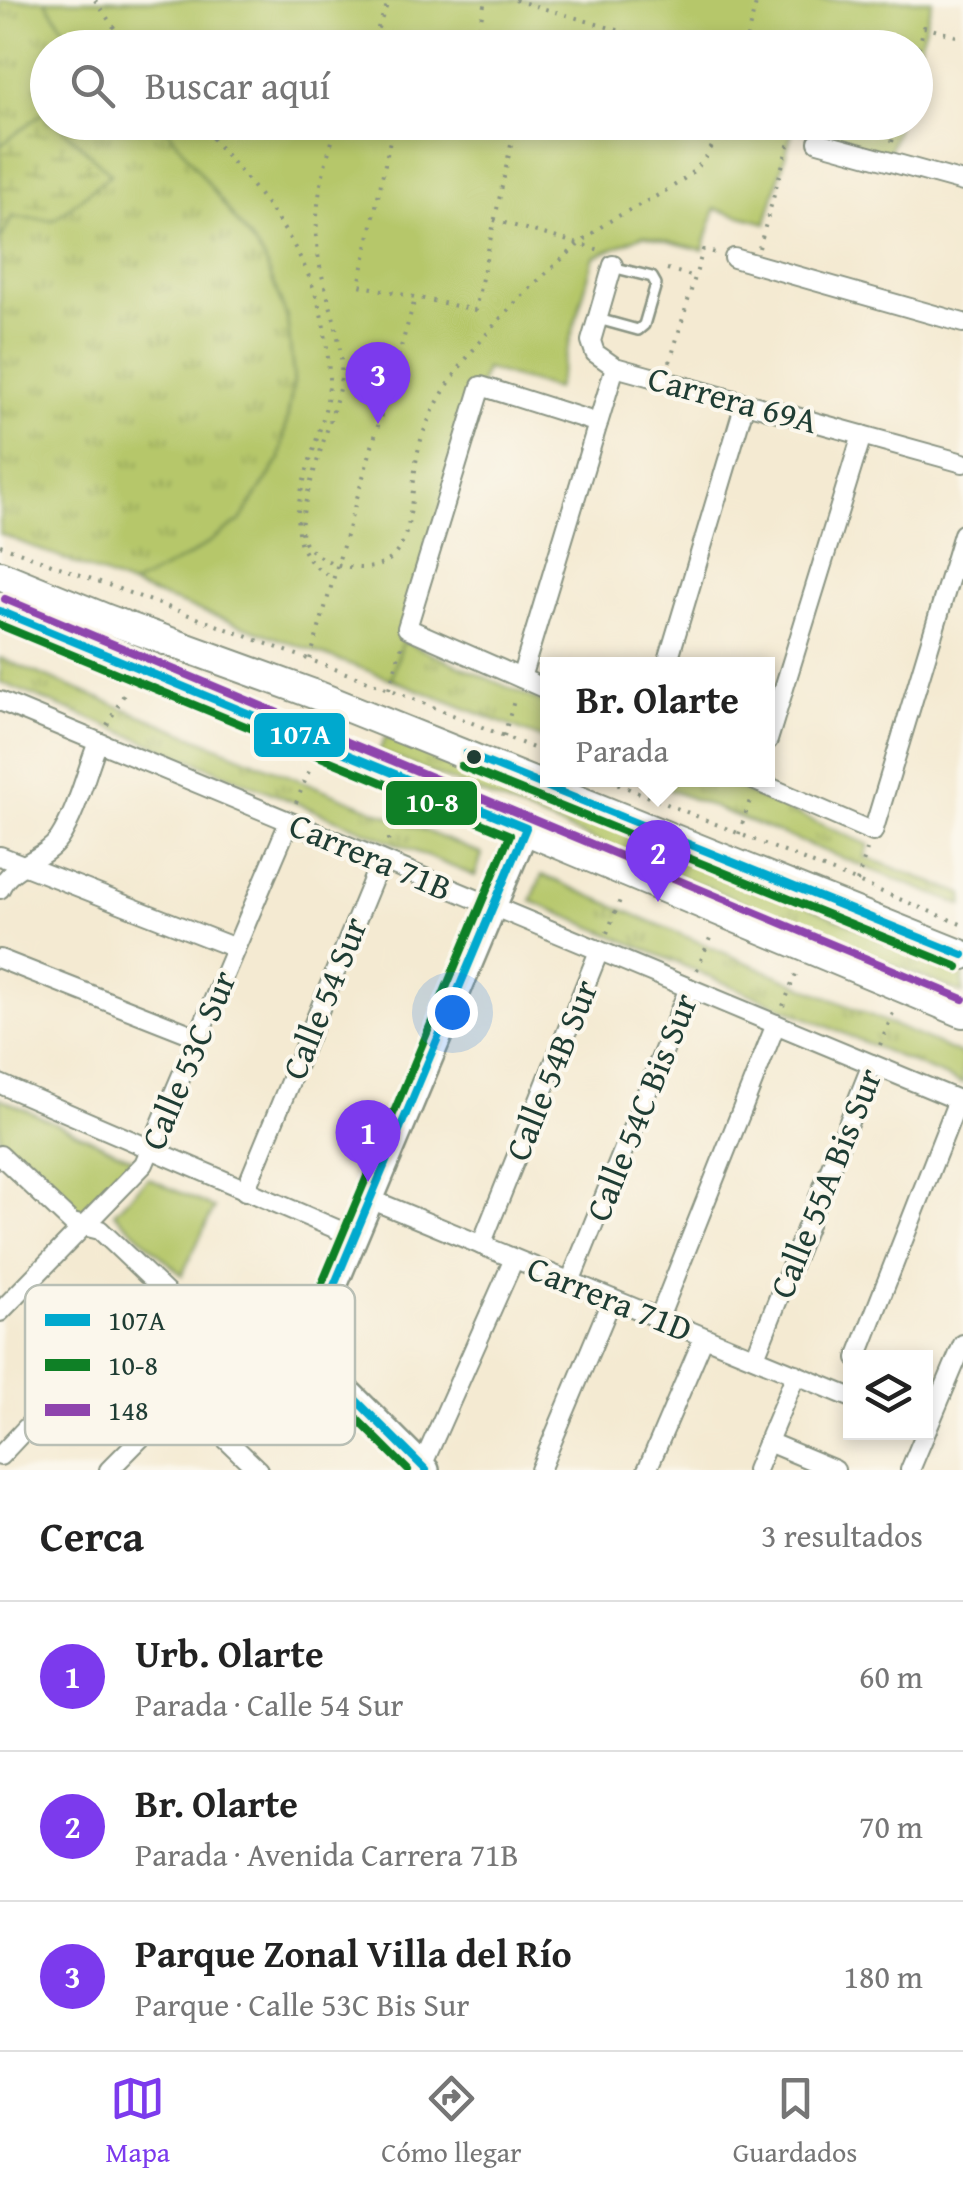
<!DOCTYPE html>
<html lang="es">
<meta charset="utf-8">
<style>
:root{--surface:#fff;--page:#f2f2f2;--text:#222;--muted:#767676;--line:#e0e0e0;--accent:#7c3aed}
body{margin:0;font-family:"Gentium Book Plus",serif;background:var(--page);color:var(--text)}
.controls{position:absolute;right:30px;bottom:30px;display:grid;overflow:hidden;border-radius:0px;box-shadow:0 5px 15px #0003}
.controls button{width:90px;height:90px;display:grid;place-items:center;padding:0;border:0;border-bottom:2px solid var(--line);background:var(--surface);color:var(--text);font:50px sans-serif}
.you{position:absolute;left:452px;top:1012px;width:35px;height:35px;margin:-25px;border:8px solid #fff;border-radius:50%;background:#1a73e8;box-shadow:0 0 0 15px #1a73e833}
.badge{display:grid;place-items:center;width:65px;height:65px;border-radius:50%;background:var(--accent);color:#fff;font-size:32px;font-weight:700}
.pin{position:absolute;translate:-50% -82px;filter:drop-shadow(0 2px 5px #0008)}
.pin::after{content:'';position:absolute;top:52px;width:35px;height:30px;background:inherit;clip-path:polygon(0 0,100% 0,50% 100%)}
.popup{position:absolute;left:540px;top:657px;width:235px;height:130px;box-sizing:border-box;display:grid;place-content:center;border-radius:0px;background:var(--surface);filter:drop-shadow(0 2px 8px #0005);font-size:32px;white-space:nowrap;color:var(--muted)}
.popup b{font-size:38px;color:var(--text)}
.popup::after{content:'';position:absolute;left:50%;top:100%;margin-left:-20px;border:20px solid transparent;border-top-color:var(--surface)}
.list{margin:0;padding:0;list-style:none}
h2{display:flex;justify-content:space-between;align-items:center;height:130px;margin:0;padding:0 40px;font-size:42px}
h2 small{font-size:32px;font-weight:400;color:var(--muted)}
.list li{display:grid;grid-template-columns:65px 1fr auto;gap:30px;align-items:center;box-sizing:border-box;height:150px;padding:0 40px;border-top:2px solid var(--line)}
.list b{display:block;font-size:38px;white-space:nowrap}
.list p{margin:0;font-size:32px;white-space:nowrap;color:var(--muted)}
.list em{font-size:32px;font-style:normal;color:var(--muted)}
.icon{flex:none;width:55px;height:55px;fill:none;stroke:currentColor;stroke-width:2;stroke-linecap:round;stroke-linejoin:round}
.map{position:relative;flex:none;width:963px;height:1470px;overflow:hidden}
.search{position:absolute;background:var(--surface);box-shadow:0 5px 15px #0003;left:30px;right:30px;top:30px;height:110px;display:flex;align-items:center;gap:25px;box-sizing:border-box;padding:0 35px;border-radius:55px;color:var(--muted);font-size:38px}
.sheet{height:580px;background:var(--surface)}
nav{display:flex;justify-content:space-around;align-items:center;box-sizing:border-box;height:140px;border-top:2px solid var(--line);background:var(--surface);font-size:28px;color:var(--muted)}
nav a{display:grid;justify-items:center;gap:5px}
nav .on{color:var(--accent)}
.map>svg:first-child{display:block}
.grass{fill:url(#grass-tufts);stroke:#6a8250;stroke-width:2.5}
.wetland{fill:url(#wetland-marsh);stroke:#6a8250;stroke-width:2.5}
.green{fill:#b6c76b;stroke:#6a8250;stroke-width:2.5}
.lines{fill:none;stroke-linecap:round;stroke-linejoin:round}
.lane-casing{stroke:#8a9483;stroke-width:14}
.street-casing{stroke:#8a9483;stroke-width:22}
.secondary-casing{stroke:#8a9483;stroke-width:30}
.primary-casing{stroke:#8a9483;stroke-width:32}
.path{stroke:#8a9483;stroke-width:4;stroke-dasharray:2.5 8;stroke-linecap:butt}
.lane{stroke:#fff;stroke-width:9}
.street{stroke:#fff;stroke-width:18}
.secondary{stroke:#fff;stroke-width:25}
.primary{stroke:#fff;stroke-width:28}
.bus-1-casing{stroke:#fbf7ec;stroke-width:15}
.bus-2-casing{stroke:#fbf7ec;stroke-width:15}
.bus-3-casing{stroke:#fbf7ec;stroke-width:15}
.bus-1{stroke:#00a9ce;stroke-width:8}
.bus-2{stroke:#0f8026;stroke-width:8}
.bus-3{stroke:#8e44ad;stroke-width:8}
.bus-dot{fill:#1f3d34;stroke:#fbf7ec;stroke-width:4}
.labels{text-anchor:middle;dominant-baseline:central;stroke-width:8;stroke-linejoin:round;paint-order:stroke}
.street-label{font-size:35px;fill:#1f3d34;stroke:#fbf7ec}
.key{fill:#fbf7ec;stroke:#b9bfb5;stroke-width:2.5}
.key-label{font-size:28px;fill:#1f3d34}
.line-badge{stroke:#fbf7ec;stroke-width:4}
.badge-label{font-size:28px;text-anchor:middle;font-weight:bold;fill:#fff}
</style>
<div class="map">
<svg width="963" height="1470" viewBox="0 0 963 1470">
<defs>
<pattern id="grass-tufts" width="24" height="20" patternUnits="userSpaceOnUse" patternTransform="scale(2.5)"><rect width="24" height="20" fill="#b6c76b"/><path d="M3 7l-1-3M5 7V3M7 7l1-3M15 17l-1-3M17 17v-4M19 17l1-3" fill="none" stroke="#93a359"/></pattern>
<pattern id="wetland-marsh" width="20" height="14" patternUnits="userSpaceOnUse" patternTransform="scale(2.5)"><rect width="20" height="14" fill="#b6c76b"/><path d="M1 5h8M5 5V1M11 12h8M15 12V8" fill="none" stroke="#93a359"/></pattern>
</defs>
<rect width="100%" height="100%" fill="#fbf7ec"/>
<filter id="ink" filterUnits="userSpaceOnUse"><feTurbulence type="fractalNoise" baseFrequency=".01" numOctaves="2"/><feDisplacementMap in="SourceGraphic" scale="20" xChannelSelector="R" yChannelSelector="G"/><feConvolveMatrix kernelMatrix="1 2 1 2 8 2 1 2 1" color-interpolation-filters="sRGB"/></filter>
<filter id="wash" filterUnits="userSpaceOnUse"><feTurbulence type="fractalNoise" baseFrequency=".0048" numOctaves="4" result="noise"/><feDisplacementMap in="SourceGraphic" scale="40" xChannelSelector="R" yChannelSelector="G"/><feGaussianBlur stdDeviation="2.25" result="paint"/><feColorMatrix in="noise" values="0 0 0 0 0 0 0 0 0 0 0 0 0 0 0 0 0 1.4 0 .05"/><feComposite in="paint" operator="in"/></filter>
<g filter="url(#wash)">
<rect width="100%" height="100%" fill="#f4ead2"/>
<!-- grass -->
<g class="grass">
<path d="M 0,0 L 45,0 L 77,47 L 48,48 L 48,122 L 163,123 L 264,258 L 287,318 L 294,381 L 280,459 L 240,521 L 191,555 L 131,586 L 0,534 Z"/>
<path d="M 403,641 L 548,705 L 548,741 L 391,679 Z"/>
<path d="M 0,658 L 482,854 L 475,876 L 0,682 Z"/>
<path d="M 386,736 L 601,819 L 963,972 L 963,994 L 379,751 Z"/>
<path d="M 645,780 L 718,780 L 869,845 L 865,857 L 963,894 L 963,906 Z"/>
<path d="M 542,875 L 963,1055 L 963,1084 L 531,901 Z"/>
</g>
<!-- wetland -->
<path class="wetland" d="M 45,111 L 48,122 L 57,123 L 111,174 L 54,220 L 12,217 L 0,241 L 0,146 Z"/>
<!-- green -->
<g class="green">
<path d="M 45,0 L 932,0 L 916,59 L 916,48 L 77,47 Z"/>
<path d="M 163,123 L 898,123 L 888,155 L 793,129 L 766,223 L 715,209 L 703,250 L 643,235 L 594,257 L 556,389 L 485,369 L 391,679 L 131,586 L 191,555 L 240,521 L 280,459 L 294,381 L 287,318 L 264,258 Z"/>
<path d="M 0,1098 L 134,1159 L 75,1219 L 0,1144 Z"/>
<path d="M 148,1178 L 214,1208 L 182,1275 L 114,1213 Z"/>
</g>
</g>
<g filter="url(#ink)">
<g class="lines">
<!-- lane casing -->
<g class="lane-casing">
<path id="lane" d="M 598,319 L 638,330 L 644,325 L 656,284 L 652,277 L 612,267"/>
</g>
<!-- street casing -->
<g class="street-casing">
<g id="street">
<path d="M 818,142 L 963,182"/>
<path d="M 734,258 L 963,323"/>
<path d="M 613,265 L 591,341 L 595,353 L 615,367 L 963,463"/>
<path d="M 667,664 L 745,403"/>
<path d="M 521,678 L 615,367"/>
<path d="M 548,690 L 407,628 L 481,386 L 598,423"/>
<path d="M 0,701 L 963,1102"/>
<path d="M 768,740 L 862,435"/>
<path d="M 753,780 L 873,832 L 963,534"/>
<path d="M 0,856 L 235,948"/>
<path d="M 0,889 C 11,864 43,861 59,839 C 77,812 86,772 98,742"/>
<path d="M 0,959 L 198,1037"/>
<path d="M 0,1084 L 355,1237"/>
<path d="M 0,1155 L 72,1223 L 100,1230 L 182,1308 L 251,1327 L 318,1357"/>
<path d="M 245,1191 L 381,860"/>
<path d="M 370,1199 L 850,1397"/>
<path d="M 481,1245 L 599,951"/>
<path d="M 570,1282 L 689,988"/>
<path d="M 0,1312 L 144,1164 L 289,822"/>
<path d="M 659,1318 L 776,1024"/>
<path d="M 755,1357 L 872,1064"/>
<path d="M 857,1358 L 958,1100"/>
<path d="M 182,1397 L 258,1470"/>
<path d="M 768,1442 L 835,1470"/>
<path d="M 0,1456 L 157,1289"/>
<path d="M 422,1466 L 514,1259"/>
<path d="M 109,1470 L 251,1327"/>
<path d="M 540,1470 L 612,1299"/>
<path d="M 647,1470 L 704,1337"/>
<path d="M 756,1470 L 796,1374"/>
<path d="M 910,1470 L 963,1344"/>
</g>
</g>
<!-- secondary casing -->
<g class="secondary-casing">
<path id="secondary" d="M 426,1470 L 326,1370 L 318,1357 L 320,1319 L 526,828"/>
</g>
<!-- primary casing -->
<g class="primary-casing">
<g id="primary">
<path d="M 0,575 L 107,619 L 319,696 L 963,955"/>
<path d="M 0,611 L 963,1013"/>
</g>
</g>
<!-- path -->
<g class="path">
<path d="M 95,0 L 128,48"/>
<path d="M 515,0 L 679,48"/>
<path d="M 370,48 L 389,0"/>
<path d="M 475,48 L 485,0"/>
<path d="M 744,48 L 757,0"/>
<path d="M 916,58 L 924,27 L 963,38"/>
<path d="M 198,122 C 269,206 327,262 329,379 C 330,443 254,541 334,578"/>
<path d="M 339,122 C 321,168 310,223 321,271 C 329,306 346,347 340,383 C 335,416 295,513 302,537 C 307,551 323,560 336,564 C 424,588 406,498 419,447 C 429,408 458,367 484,337 C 516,299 556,263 594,232 C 627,206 675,194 702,162 C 711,151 717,135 724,122"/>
<path d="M 394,122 L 359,285 L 475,310 L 516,122"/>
<path d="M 892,142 L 897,122"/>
<path d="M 494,220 L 600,250"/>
<path d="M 759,248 L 791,135 L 799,137"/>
<path d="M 667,269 L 695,277"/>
<path d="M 670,362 L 703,250 L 716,253"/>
<path d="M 0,545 L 389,689 L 548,754"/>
<path d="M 310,659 L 415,299"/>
<path d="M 389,689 L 402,645"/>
<path d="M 107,725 L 126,691"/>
<path d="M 504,736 L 515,697"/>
<path d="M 608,780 L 963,925"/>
<path d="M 296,803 L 311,766"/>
<path d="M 739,834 L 750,800"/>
<path d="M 388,841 L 404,804"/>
<path d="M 857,882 L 867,850"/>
<path d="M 607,933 L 622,895"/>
<path d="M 697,970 L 712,933"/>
<path d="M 783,1006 L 798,969"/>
<path d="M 880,1045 L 893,1013"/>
</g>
<!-- lane -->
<use href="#lane" class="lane"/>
<!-- street -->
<use href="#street" class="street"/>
<!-- secondary -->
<use href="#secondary" class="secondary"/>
<!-- primary -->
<use href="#primary" class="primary"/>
<!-- bus-1 casing -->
<g class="bus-1-casing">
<g id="bus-1">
<path d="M 0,611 L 526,828 L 320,1319 L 318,1357 L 326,1370 L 426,1470"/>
<path d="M 466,754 L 963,955"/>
</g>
</g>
<!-- bus-2 casing -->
<g class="bus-2-casing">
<g id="bus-2">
<path d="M 0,625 L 510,835 L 308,1317 L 306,1359 L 315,1377 L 408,1470"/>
<path d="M 461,766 L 958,967"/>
</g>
</g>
<!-- bus-3 casing -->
<g class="bus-3-casing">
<path id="bus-3" d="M 5,599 L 963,999"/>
</g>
<!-- bus-1 -->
<use href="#bus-1" class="bus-1"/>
<!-- bus-2 -->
<use href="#bus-2" class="bus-2"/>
<!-- bus-3 -->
<use href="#bus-3" class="bus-3"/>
</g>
</g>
<!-- markers -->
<circle class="bus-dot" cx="474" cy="757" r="9"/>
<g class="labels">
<!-- street labels -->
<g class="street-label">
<text transform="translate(733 399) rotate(15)">Carrera 69A</text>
<text transform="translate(371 856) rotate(23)">Carrera 71B</text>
<text transform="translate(324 998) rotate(-68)">Calle 54 Sur</text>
<text transform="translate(188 1060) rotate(-67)">Calle 53C Sur</text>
<text transform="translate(551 1070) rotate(-68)">Calle 54B Sur</text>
<text transform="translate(641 1107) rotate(-68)">Calle 54C Bis Sur</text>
<text transform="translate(825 1183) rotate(-68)">Calle 55A Bis Sur</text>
<text transform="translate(610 1298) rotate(22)">Carrera 71D</text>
</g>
</g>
<!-- legend -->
<rect x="25" y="1285" width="330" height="160" rx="15" class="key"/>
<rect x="45" y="1314" width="45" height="12" fill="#00a9ce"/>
<rect x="45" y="1359" width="45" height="12" fill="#0f8026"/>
<rect x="45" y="1404" width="45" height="12" fill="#8e44ad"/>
<g class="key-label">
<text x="108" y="1330">107A</text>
<text x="108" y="1375">10-8</text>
<text x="108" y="1420">148</text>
</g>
<g class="line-badge">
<rect x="252" y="711" width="95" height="48" rx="10" fill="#00a9ce"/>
<rect x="384" y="779" width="95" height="48" rx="10" fill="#0f8026"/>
</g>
<g class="badge-label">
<text x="300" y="744">107A</text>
<text x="432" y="812">10-8</text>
</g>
</svg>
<div class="controls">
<button><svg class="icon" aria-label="layers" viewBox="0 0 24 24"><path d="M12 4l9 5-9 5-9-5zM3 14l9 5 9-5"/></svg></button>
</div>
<div class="you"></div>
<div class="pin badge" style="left:368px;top:1182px">1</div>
<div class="pin badge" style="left:658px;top:902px">2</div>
<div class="popup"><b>Br. Olarte</b>Parada</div>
<div class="pin badge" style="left:378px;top:424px">3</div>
<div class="search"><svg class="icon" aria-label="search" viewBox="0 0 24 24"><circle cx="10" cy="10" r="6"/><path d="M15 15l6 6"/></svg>Buscar aquí</div>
</div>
<section class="sheet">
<h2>Cerca<small>3 resultados</small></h2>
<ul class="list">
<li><span class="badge">1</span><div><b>Urb. Olarte</b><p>Parada · Calle 54 Sur</p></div><em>60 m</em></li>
<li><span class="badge">2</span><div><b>Br. Olarte</b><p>Parada · Avenida Carrera 71B</p></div><em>70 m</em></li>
<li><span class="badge">3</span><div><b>Parque Zonal Villa del Río</b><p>Parque · Calle 53C Bis Sur</p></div><em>180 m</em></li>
</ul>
</section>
<nav>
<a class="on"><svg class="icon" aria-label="map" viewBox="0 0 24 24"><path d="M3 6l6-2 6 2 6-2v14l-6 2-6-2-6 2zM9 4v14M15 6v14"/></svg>Mapa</a>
<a><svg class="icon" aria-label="directions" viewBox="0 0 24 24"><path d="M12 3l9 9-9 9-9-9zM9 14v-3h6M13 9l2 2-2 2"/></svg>Cómo llegar</a>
<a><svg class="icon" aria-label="saved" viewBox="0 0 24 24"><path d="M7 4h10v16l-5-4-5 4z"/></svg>Guardados</a>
</nav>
